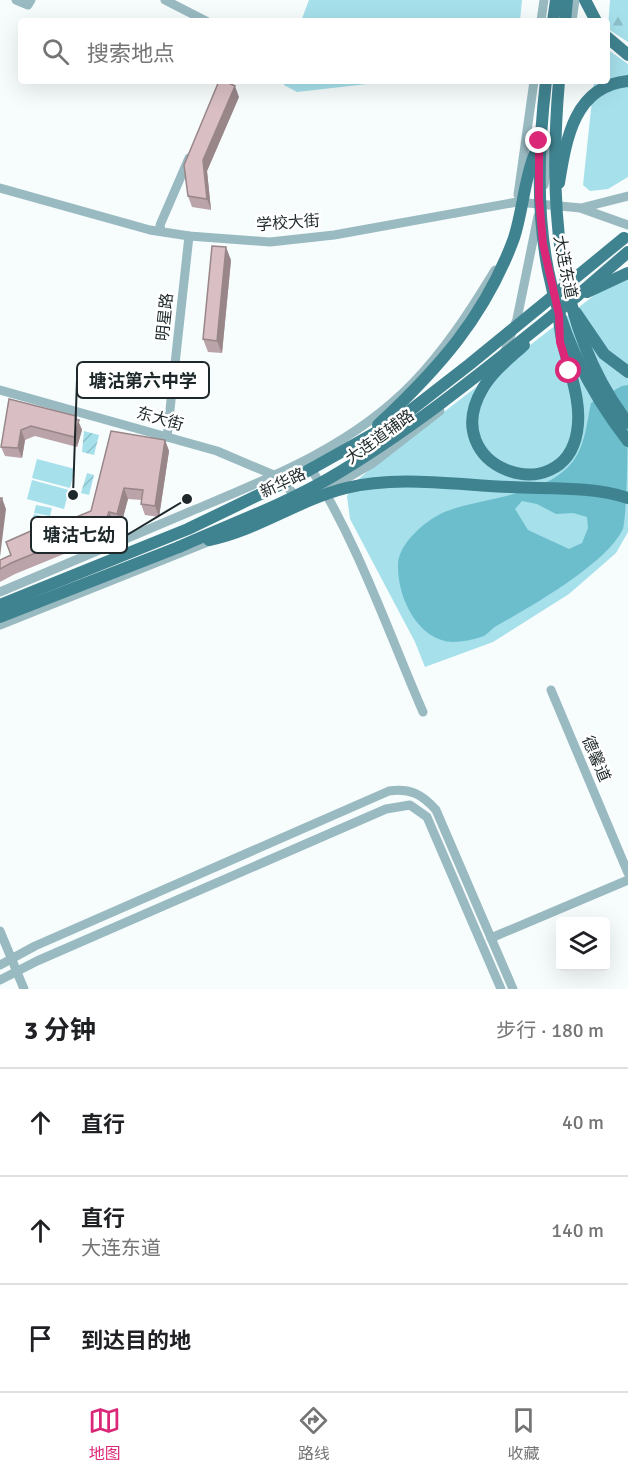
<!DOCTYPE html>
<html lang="zh">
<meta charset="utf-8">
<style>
:root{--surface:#fff;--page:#f6f6f6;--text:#202124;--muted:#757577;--line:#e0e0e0;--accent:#db2777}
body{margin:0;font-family:Signika,"Noto Sans SC",sans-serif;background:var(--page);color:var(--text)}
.controls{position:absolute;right:18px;bottom:18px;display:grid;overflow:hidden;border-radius:6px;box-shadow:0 6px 24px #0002}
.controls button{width:54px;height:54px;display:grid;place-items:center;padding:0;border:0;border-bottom:2px solid var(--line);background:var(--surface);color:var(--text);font:30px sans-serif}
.stop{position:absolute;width:18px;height:18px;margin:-14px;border:4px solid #db2777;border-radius:50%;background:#fff}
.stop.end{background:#db2777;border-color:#fff;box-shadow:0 2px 6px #0008}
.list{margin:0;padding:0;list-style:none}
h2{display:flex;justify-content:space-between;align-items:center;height:78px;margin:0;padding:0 24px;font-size:26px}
h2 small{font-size:20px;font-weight:400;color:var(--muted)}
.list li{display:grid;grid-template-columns:39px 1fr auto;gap:18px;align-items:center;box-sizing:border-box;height:108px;padding:0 24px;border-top:2px solid var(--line)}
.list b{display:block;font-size:22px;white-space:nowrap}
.list p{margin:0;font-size:20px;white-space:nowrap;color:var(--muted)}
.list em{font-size:20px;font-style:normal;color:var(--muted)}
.icon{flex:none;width:33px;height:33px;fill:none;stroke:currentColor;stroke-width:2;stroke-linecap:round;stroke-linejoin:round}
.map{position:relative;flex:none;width:628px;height:989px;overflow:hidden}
.search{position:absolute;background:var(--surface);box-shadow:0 6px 24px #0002;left:18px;right:18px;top:18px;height:66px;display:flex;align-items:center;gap:15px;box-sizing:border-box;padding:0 21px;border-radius:6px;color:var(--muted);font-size:22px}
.sheet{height:402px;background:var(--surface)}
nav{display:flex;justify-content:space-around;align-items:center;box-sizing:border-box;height:84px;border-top:2px solid var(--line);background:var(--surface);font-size:16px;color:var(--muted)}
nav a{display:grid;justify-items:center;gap:3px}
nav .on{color:var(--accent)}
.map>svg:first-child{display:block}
.green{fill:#a6e0eb}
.forest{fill:url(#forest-firs)}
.garden{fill:url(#garden-furrows)}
.water{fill:#6cbecd;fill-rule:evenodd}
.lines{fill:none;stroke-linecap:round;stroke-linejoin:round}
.minor{stroke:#99bac1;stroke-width:9}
.major{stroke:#408390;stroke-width:12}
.major-bridge{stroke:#408390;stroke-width:12}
.wall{fill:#bba4a9}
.shaded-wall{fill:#988689}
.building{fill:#d9bfc4;stroke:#988689;stroke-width:1.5}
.route{stroke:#db2777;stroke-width:8}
.labels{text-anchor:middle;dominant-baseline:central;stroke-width:5;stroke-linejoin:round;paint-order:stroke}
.street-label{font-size:16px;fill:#1e282a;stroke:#fff}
.leader{fill:none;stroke:#1e282a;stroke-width:2}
.callout-dot{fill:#1e282a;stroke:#fff;stroke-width:2}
.callout{fill:#fff;stroke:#1e282a;stroke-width:2}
.callout-label{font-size:18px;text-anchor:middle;font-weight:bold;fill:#1e282a}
</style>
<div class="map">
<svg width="628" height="989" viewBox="0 0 628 989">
<defs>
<pattern id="forest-firs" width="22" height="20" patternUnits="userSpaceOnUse" patternTransform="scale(1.5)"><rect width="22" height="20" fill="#a6e0eb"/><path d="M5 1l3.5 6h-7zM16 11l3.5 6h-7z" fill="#8ec0ca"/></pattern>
<pattern id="garden-furrows" width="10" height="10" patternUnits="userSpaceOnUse" patternTransform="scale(1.5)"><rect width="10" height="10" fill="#a6e0eb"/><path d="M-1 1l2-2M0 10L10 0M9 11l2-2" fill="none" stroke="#8ec0ca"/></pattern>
</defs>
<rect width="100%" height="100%" fill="#f7fcfd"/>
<!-- green -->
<g class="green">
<path d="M 309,0 L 522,0 L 520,21 L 301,21 Z"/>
<path d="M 607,49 L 628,64 L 628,177 L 608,189 L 590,191 L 583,185 L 594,81 L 607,81 Z"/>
<path d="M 284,81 L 394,81 L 297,92 L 284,85 Z"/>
<path d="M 628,269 L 628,532 L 616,553 L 569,594 L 493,642 L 425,667 L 415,642 L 350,519 L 347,496 L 355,482 L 368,471 Z"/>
<path d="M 37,459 L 75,469 L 70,488 L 32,478 Z"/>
<path d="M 32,480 L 69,490 L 64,509 L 27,499 Z"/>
<path d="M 36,505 L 52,508 L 50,516 L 34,513 Z"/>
<path d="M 34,514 L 50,518 L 48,525 L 32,522 Z"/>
</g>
<!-- forest -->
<path class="forest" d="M 610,0 L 628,0 L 628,42 L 608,29 Z"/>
<!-- garden -->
<g class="garden">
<path d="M 84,431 L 99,435 L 94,455 L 82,452 Z"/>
<path d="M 87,473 L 94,475 L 89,495 L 81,493 Z"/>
</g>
<!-- water -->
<path class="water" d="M 628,385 C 628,416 628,507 623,529 C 606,564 532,606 498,625 C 493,627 489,633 484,636 C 476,639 462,642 453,642 C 418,641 397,597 398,565 C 398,543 428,518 447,511 C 483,498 537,496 566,469 C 585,452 586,426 591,403 L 622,386 ZM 522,501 L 537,504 L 556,514 L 573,513 L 587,517 L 588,528 L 582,543 L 569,549 L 528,530 L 515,509 Z"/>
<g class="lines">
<!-- minor -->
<g class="minor">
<path d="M 16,0 L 28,5 L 31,0"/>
<path d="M 165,0 L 206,21"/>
<path d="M 541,21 L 544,0"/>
<path d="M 572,21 L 575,0"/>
<path d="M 544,185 L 551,142"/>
<path d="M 0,188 L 150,230 L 189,236 L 270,242 L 334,235 L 517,202 L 581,208 L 628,196"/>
<path d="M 518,195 L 534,81"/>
<path d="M 583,209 L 628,225"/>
<path d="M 161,231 L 160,225 L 189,158"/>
<path d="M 505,351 L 517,319 L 538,216"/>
<path d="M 0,390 L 217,451 L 276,476 L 299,499"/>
<path d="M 167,437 L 189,236"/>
<path d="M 308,464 C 357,540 387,629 423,712"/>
<path d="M 326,490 L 373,463 L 440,411"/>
<path d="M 0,592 C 63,565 126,539 189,512 C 268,479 351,447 412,384 C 445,350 470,311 495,270"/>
<path d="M 0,625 L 215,539"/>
<path d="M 551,690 L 628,873"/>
<path d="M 0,931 L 24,989"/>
<path d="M 491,938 L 628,880"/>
<path d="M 0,965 L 35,946 L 389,791 C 410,788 422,794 436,810 L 513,989"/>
<path d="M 0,980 L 37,961 L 386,809 L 410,805 L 427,817 L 501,989"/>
</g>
<!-- major -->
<g class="major">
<path d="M 585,0 L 596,21"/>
<path d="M 553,21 L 556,0"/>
<path d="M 565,21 L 567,0"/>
<path d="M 607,37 L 628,55"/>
<path d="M 559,183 C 566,140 574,86 628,81"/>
<path d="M 587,292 L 628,273"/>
<path d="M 577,296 L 628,252"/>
<path d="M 576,313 L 604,354 L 628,372"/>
<path d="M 524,345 C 510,358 493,371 483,388 C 435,468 563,512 577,432 C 584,393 560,355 559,315"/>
<path d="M 0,617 L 179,547"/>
</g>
<!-- major-bridge -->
<g class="major-bridge">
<path d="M 546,81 C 530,218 540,328 628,441"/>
<path d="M 559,81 C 549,197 554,327 628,423"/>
<path d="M 378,425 C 438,369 485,317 514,238 C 523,210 524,180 535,153"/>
<path d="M 209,540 C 258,530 298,500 346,488 C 397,475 457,485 510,487 C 548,489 591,486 628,498"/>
<path d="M 179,547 C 228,525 281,506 328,479 C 417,427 497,360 577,296"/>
<path d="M 0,605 L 188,529 L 302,474 L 398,420 L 470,364 L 624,238"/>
</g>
</g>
<!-- wall -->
<g class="wall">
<path d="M 239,97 L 207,171 L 211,210 L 192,207 L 188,196 Z"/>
<path d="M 231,260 L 222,353 L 208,352 L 203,339 Z"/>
<path d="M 9,399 L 76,416 L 82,430 L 77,447 L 35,436 L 25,440 L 22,458 L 5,456 L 1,447 Z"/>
<path d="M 165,440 L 169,451 L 159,517 L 145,515 L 141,504 L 142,500 L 128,499 L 121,525 L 114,523 L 108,536 L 15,574 L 0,582 L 0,560 L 11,556 L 6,542 L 35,534 L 91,511 Z"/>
</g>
<!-- shaded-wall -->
<g class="shaded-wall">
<path d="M 235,86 L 239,97 L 207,171 L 211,210 L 207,199 L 203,160 Z"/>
<path d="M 226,247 L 231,260 L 222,353 L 217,341 Z"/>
<path d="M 76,416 L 82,430 L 77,447 L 74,437 Z"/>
<path d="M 21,430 L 25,440 L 22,458 L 18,448 Z"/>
<path d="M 165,440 L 169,451 L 159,517 L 155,506 Z"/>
<path d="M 124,488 L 128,499 L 121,525 L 117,514 Z"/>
<path d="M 2,498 L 6,509 L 0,557 L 0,516 Z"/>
<path d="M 109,512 L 114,523 L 108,536 L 104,525 Z"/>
</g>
<!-- building -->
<g class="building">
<path d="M 219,81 L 224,81 L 235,86 L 203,160 L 207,199 L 188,196 L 184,165 Z"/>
<path d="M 212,246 L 226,247 L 217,341 L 203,339 Z"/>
<path d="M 9,399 L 76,416 L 76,420 L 79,420 L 74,437 L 31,426 L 21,430 L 18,448 L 1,447 Z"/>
<path d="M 111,431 L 165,440 L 155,506 L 141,504 L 143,490 L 124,488 L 117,514 L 109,512 L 104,525 L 11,563 L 0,569 L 0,560 L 11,555 L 6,542 L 33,530 L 35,534 L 91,511 Z"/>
<path d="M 0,498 L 2,498 L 0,516 Z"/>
</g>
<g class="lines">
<!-- route -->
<path class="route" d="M 539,141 L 539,198 L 543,244 L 559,315 L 560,342 L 569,371"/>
</g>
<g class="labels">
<!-- street labels -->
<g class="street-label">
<text transform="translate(288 223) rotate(-4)">学校大街</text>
<text transform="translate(565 267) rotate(79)">大连东道</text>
<text transform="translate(165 317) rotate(-84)">明星路</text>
<text transform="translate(160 419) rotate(16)">东大街</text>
<text transform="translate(380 437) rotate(-36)">大连道辅路</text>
<text transform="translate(283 483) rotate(-25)">新华路</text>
<text transform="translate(596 759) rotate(67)">德馨道</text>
</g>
</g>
<!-- callouts -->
<path class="leader" d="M73 495L77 380M187 499L127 535"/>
<g class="callout-dot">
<circle cx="73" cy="495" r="6"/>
<circle cx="187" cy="499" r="6"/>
</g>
<g class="callout">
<rect x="77" y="362" width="132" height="36" rx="6"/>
<rect x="31" y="517" width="96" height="36" rx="6"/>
</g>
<g class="callout-label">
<text x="143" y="387">塘沽第六中学</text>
<text x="79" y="541">塘沽七幼</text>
</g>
</svg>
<div class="controls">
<button><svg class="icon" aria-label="layers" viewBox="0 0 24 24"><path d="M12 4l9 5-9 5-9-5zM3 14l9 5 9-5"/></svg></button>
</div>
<div class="stop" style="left:569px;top:371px"></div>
<div class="stop end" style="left:539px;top:141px"></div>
<div class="search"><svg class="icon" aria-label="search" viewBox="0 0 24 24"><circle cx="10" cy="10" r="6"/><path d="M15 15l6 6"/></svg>搜索地点</div>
</div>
<section class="sheet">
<h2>3 分钟<small>步行 · 180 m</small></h2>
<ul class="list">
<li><svg class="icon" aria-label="ahead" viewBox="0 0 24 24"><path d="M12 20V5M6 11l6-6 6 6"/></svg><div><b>直行</b></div><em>40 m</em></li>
<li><svg class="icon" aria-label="ahead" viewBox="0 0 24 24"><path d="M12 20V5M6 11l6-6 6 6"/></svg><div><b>直行</b><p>大连东道</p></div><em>140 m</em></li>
<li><svg class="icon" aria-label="arrive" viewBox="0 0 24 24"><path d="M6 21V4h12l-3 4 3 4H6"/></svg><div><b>到达目的地</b></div></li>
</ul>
</section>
<nav>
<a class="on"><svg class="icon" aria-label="map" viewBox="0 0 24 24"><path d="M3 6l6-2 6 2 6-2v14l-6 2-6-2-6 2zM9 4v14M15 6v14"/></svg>地图</a>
<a><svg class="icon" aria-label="directions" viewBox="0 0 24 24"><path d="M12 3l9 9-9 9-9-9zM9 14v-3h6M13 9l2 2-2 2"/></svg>路线</a>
<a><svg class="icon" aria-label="saved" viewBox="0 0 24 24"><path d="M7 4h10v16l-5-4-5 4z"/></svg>收藏</a>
</nav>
